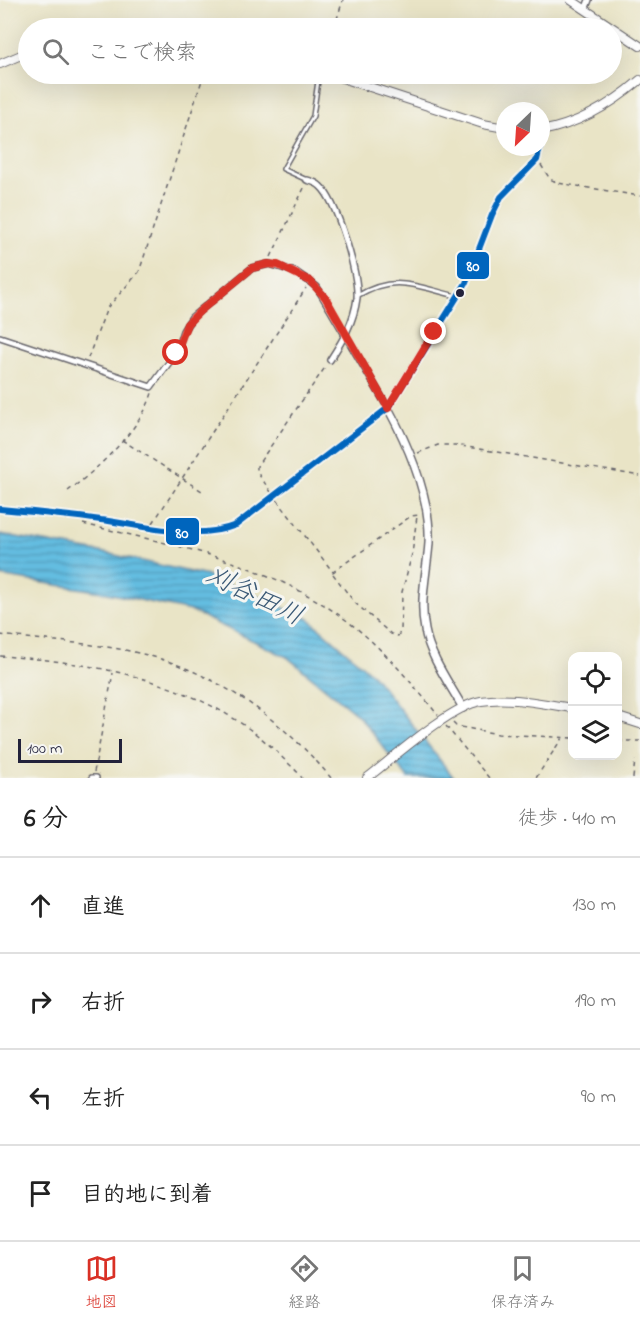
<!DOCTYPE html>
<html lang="ja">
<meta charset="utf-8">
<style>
:root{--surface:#fff;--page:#f2f2f2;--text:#222;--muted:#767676;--line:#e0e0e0;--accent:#d93025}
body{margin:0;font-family:"Indie Flower","Klee One",sans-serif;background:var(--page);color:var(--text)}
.controls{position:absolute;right:18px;bottom:18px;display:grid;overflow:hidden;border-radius:12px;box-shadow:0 6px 24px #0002}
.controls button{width:54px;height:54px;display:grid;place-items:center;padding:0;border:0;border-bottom:2px solid var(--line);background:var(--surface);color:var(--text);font:30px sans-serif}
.compass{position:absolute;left:496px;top:102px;width:54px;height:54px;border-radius:50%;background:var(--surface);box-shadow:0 6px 24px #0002;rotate:205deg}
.scale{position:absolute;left:18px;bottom:15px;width:104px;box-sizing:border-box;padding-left:6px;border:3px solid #22223b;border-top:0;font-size:16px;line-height:21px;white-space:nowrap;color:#22223b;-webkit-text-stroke:4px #f6f6f2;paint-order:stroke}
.stop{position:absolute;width:18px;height:18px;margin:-14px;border:4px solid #d93025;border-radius:50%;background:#fff}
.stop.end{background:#d93025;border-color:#fff;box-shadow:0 2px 6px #0008}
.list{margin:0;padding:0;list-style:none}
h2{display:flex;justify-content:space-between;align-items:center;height:78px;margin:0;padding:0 24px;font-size:26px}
h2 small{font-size:20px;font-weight:400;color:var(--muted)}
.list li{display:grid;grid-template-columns:39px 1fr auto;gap:18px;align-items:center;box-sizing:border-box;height:96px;padding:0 24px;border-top:2px solid var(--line)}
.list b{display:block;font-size:22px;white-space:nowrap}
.list em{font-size:20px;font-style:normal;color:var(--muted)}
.icon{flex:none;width:33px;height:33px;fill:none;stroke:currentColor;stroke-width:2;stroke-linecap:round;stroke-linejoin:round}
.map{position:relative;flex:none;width:640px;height:778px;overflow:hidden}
.search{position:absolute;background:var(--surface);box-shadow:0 6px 24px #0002;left:18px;right:18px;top:18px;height:66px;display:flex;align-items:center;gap:15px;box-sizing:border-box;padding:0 21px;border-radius:33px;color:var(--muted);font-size:22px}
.sheet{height:462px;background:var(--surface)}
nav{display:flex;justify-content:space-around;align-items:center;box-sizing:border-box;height:84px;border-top:2px solid var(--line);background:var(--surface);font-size:16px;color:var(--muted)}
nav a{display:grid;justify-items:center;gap:3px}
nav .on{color:var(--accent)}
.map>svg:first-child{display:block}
.water{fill:url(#water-rules);stroke:#43708e;stroke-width:1.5}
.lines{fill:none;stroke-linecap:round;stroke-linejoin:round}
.service-casing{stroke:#68666c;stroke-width:6}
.minor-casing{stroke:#68666c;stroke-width:8}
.tertiary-casing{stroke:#68666c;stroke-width:10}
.secondary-casing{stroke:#68666c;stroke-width:10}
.path{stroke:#68666c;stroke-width:1.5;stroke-dasharray:4.5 4.5;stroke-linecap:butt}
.service{stroke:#fff;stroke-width:3}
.minor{stroke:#fff;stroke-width:5}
.tertiary{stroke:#fff;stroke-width:7}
.secondary{stroke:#fff;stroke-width:8}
.bus-1-casing{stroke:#f6f6f2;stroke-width:10}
.bus-1{stroke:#0065bd;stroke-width:6}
.route{stroke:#d93025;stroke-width:8}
.bus-dot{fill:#22223b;stroke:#f6f6f2;stroke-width:2}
.labels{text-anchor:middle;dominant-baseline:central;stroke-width:6;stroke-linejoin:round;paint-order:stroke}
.water-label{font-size:26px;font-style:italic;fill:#395875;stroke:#f6f6f2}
.line-badge{stroke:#f6f6f2;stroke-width:2}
.badge-label{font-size:16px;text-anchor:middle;font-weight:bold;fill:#fff}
</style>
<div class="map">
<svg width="640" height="778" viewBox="0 0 640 778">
<defs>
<pattern id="water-rules" width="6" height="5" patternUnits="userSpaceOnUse" patternTransform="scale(1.5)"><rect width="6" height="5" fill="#64bde1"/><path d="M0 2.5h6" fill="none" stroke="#5299b8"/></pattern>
</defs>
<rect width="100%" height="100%" fill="#f6f6f2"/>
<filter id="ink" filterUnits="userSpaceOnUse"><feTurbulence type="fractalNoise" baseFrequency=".0167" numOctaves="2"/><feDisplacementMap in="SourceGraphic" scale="12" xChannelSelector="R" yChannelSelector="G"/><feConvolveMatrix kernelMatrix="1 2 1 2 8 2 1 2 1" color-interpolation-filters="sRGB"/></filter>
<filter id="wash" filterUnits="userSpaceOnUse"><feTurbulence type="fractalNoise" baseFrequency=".008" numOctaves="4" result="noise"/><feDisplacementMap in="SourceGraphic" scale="24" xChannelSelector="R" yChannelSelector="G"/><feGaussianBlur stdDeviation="1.35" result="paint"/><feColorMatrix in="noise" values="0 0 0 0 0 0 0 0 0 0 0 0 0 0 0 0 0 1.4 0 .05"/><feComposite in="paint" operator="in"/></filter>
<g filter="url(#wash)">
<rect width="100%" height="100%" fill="#e9e4c6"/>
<!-- water -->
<path class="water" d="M 0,534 L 110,554 L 212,577 L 309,619 L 373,675 L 454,778 L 408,778 L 357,714 L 287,657 L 191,611 L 103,592 L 0,576 Z"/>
</g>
<g filter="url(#ink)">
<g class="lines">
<!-- service casing -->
<g class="service-casing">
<g id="service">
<path d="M 307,180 L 283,169 L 313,116 L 319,74"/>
<path d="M 357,296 C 395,273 417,287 457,296"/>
</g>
</g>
<!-- minor casing -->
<g class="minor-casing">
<g id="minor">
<path d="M 585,10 L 589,0"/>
<path d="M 307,180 C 311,181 317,183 320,186 C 337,201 359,275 357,298 C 354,322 343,340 330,360"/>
<path d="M 0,337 L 151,387 L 176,353 L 183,331 L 192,317 L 252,268 L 269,264 L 296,272 L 317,287 L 388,408"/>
<path d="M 0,509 C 34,512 67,515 101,520 C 144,525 194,542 236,525 L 388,408 L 466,283 L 492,215 L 501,197 L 537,160 L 540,147"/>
<path d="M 92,778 L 96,778"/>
</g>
</g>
<!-- tertiary casing -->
<g class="tertiary-casing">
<path id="tertiary" d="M 388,408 C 409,447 431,498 429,543 C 427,572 419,601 425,630 C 430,657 449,683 463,708"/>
</g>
<!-- secondary casing -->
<g class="secondary-casing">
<g id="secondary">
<path d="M 571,0 L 640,46"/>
<path d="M 0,64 L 28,52"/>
<path d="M 330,74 L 483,124 L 505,128"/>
<path d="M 541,131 C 579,124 611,105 640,80"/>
<path d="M 618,717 L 640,724"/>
<path d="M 367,778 C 393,758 451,706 481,701 C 510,696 543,704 572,708"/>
</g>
</g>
<!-- path -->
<g class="path">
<path d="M 334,28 L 343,0"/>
<path d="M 541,165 L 550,179 L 558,183 L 640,196"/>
<path d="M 271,257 L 305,186"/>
<path d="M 88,358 L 107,308 L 139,272 L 204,74"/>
<path d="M 122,440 L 205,493"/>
<path d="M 418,453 L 438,445 L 455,445 L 640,476"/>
<path d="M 68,491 C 97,470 142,428 152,393"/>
<path d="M 271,492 L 257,472 L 257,466 L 326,366"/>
<path d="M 277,500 L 333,572 L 411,516 L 420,515"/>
<path d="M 153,523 L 306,288"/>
<path d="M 83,524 C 175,545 268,562 346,620 C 382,647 410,681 438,715"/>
<path d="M 333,574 L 355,603 L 391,634 L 398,636 L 401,630 L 402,592 L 412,554 L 417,516"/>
<path d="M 0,635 C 54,642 112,643 164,660 C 228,681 288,726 331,778"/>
<path d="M 0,656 C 98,662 207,683 280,755 C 287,763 296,769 302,778"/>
<path d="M 453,723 L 456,726 L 498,734 L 572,738"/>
<path d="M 446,726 L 489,778"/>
<path d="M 618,741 L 640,741"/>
<path d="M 94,772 L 113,673"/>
<path d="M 536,778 L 562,738"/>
<path d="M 633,778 L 635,760"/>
</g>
<!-- service -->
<use href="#service" class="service"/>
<!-- minor -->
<use href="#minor" class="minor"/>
<!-- tertiary -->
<use href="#tertiary" class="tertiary"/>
<!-- secondary -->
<use href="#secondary" class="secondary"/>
<!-- bus-1 casing -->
<g class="bus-1-casing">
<path id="bus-1" d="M 0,509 C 34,512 67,515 101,520 C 144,525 194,542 236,525 L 388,408 L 466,283 L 492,215 L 501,197 L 537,160 L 540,147"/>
</g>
<!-- bus-1 -->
<use href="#bus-1" class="bus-1"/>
</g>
</g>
<g class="lines" filter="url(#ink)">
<!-- route -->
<path class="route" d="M 176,353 L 187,324 L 200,311 L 252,268 L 268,264 L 278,265 L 310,281 L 325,297 L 388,408 L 434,332"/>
</g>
<!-- markers -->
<circle class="bus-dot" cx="460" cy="293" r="5"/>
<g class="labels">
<!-- water labels -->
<g class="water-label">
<text transform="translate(254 597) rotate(26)">刈谷田川</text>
</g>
</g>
<g class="line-badge">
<rect x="456" y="251" width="34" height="29" rx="6" fill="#0065bd"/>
<rect x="165" y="517" width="35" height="29" rx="6" fill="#0065bd"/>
</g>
<g class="badge-label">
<text x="473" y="271">80</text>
<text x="182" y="538">80</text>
</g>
</svg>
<div class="controls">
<button><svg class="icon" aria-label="locate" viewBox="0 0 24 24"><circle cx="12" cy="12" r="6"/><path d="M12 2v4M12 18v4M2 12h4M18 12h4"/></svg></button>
<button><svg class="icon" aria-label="layers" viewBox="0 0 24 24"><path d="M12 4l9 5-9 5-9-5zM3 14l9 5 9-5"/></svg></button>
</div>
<svg class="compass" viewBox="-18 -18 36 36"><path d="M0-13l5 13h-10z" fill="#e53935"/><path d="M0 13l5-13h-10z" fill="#767676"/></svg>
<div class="scale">100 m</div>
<div class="stop" style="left:176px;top:353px"></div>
<div class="stop end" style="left:434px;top:332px"></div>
<div class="search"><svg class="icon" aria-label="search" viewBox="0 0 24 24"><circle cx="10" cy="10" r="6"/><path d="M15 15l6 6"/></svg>ここで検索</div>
</div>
<section class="sheet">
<h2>6 分<small>徒歩 · 410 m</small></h2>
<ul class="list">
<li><svg class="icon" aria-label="ahead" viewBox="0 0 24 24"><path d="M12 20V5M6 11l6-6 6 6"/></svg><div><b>直進</b></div><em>130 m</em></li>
<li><svg class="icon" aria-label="right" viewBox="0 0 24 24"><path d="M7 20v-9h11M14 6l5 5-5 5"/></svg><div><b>右折</b></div><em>190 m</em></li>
<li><svg class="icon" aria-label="left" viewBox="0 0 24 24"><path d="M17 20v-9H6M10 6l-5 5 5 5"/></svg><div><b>左折</b></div><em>90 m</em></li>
<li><svg class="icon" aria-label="arrive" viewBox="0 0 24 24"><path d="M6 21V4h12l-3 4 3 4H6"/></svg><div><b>目的地に到着</b></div></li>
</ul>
</section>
<nav>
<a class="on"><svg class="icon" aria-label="map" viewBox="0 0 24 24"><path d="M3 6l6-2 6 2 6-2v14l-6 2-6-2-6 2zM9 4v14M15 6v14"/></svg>地図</a>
<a><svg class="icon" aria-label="directions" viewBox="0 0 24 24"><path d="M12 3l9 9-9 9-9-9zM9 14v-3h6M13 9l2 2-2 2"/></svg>経路</a>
<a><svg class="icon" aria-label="saved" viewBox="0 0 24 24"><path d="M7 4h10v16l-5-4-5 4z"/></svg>保存済み</a>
</nav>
